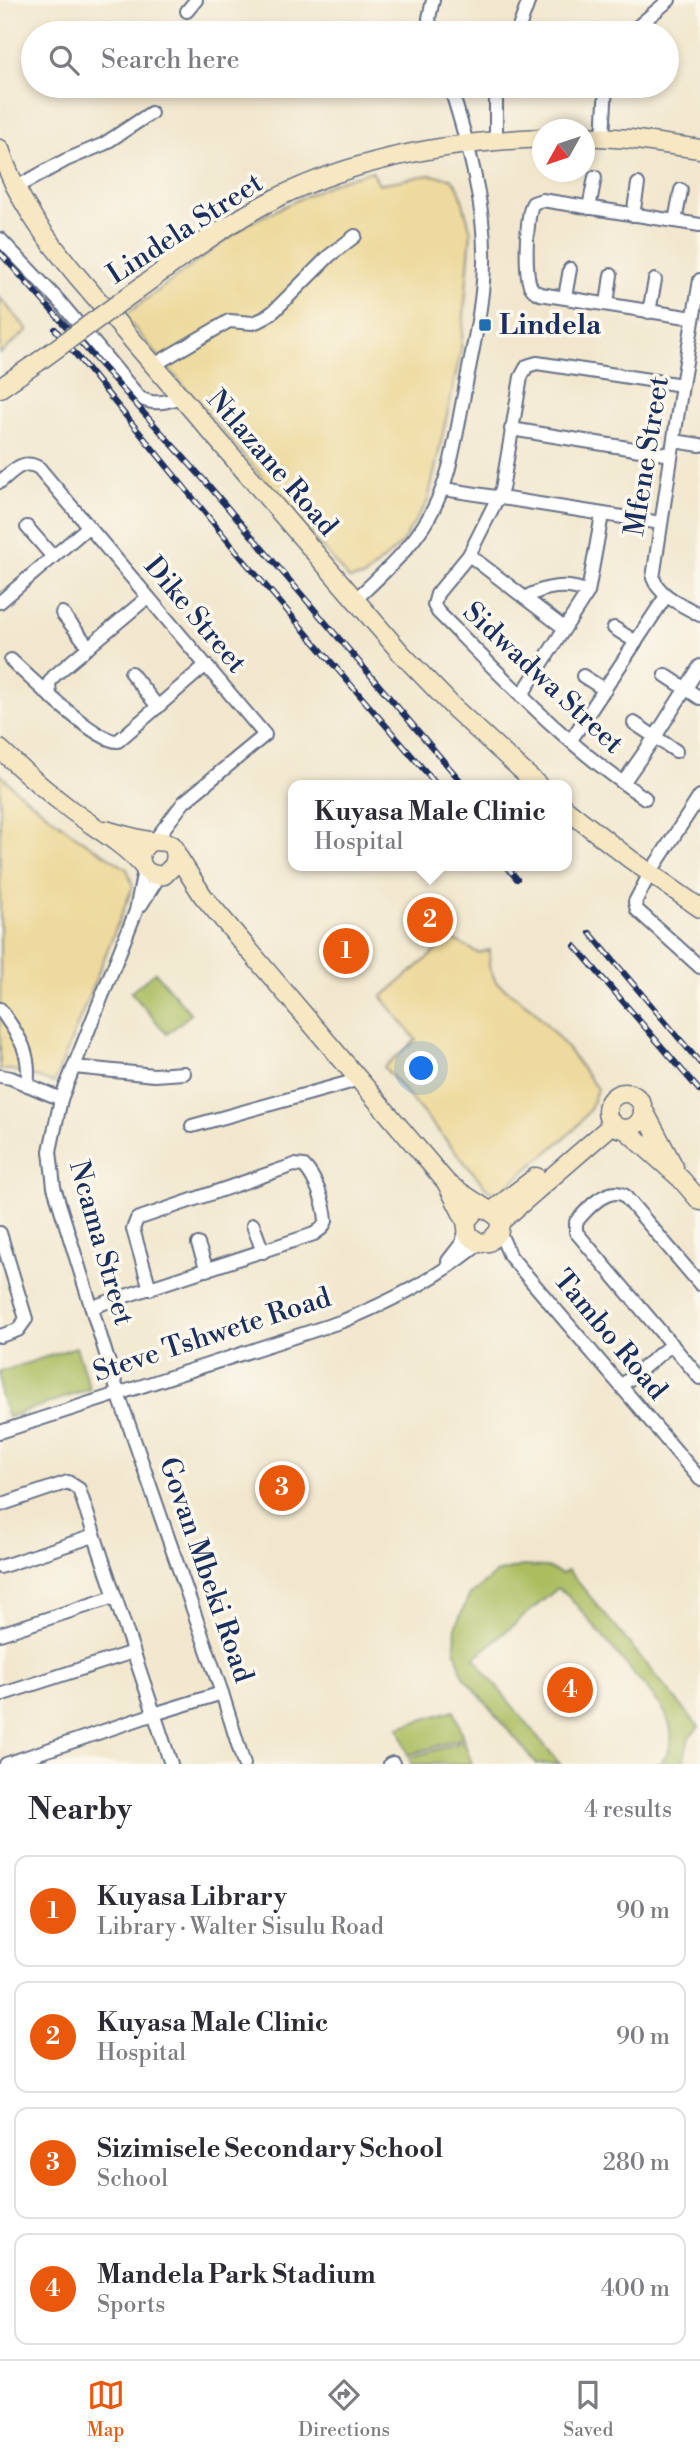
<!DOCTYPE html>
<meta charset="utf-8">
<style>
:root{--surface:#fff;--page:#f7f7f7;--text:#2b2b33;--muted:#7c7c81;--line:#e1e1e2;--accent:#ea580c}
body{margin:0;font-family:"Libre Bodoni",serif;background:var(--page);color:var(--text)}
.compass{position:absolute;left:532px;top:119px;width:63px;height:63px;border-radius:50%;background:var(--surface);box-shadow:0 4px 10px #0003;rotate:230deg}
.you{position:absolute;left:422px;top:1069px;width:24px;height:24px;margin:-18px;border:5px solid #fff;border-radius:50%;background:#1a73e8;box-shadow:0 0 0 10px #1a73e833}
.badge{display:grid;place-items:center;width:46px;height:46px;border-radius:50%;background:var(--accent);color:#fff;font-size:23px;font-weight:700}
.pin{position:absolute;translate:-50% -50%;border:4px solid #fff;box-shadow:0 2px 7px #0006}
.popup{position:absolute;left:288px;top:780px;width:284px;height:91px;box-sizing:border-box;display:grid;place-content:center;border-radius:14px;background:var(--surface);filter:drop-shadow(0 2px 5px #0005);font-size:23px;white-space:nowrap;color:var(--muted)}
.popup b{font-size:26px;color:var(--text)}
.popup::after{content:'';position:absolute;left:50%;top:100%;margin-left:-14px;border:14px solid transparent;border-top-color:var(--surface)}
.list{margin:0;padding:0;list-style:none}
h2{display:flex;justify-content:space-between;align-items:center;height:91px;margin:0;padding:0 28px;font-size:30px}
h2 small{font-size:23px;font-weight:400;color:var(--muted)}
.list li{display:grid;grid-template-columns:46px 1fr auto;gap:21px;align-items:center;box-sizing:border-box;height:112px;margin:0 14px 14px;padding:0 14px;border:2px solid var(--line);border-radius:14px}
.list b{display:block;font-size:26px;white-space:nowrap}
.list p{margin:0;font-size:23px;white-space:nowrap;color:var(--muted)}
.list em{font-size:23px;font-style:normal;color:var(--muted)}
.icon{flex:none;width:38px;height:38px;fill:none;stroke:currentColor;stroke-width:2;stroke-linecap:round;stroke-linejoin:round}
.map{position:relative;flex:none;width:700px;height:1764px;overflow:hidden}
.search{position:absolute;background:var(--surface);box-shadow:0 4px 10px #0003;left:21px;right:21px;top:21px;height:77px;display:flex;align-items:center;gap:18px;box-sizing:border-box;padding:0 24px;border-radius:38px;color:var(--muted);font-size:26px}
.sheet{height:595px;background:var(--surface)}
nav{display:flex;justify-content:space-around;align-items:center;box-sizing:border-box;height:98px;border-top:2px solid var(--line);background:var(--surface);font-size:19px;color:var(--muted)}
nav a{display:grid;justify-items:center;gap:4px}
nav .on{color:var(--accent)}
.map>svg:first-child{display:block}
.green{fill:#acbd61;stroke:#647660;stroke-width:2}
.sand{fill:#eeda9e;stroke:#84847e;stroke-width:2}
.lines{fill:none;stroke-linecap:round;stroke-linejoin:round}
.street-casing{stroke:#666f85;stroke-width:16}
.secondary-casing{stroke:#666f85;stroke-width:21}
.street{stroke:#fff;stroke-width:12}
.secondary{stroke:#f7e8c3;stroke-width:18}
.rail-casing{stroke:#1b2f5e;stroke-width:6}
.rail{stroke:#fbf7ec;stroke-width:3.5;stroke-dasharray:10;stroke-linecap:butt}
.secondary-bridge-casing{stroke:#666f85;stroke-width:21;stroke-linecap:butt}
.secondary-bridge{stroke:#f7e8c3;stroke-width:18}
.poi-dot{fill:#1f6fb2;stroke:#fbf7ec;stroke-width:2.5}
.labels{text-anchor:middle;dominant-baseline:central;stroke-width:7;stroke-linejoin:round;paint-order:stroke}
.street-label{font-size:28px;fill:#1b2f5e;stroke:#fbf7ec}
.poi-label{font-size:28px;font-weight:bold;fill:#1b2f5e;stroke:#fbf7ec;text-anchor:start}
</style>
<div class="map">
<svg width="700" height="1764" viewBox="0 0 700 1764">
<rect width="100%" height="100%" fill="#fbf7ec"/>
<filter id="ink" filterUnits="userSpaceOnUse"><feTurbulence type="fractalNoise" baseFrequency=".0143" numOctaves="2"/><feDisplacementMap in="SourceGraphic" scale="14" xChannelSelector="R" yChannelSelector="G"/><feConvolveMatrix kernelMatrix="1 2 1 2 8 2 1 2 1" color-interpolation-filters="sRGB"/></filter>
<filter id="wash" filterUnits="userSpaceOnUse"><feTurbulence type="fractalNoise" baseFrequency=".00686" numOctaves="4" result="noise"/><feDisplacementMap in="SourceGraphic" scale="28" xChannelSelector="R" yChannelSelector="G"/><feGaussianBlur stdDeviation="1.57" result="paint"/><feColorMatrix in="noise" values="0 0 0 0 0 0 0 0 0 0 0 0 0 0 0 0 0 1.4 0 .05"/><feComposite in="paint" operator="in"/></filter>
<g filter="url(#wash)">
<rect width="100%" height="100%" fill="#f2e7ce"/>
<!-- green -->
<g class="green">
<path d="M 155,972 L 191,1014 L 167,1034 L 131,992 Z"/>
<path d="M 76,1347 L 90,1389 L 8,1417 L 0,1395 L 0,1372 Z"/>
<path d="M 522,1566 L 546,1567 L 562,1574 L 568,1570 L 699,1727 L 689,1737 L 683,1764 L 659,1764 C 677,1747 673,1727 662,1707 L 568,1595 L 558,1588 L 475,1657 L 484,1671 L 560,1764 L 537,1764 L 463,1676 L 455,1649 L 456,1625 L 469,1596 L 496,1573 Z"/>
<path d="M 454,1710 L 463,1738 L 408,1755 L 399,1727 Z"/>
<path d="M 464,1741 L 472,1764 L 411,1764 L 409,1758 Z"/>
</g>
<!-- sand -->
<g class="sand">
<path d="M 372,171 L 379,184 L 429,175 L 451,178 L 459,188 L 471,232 L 461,351 L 428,501 L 400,545 L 364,577 L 349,579 L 124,316 L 249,223 L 335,182 Z"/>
<path d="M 0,298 L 28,330 L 0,354 Z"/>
<path d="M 0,774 L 16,790 L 76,836 L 127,869 L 133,886 L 54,1083 C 39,1079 14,1067 0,1070 Z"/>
<path d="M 451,938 L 478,953 L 490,950 L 489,966 L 496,982 L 533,1009 L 564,1044 L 597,1089 L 590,1109 L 575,1129 L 500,1192 L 489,1191 L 384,1067 L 416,1040 L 382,997 Z"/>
</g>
</g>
<g filter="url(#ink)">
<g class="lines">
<!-- street casing -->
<g class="street-casing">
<g id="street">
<path d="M 187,11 L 196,0"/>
<path d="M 431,33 L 429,18 L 433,0"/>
<path d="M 517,33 L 529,0"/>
<path d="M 630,33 L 669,0"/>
<path d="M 603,136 L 606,86"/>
<path d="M 496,141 L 496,97 L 500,86"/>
<path d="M 15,188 L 66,160 L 104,144 L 151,113"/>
<path d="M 589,208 L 595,177"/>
<path d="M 633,215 L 638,184"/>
<path d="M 675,221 L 681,190"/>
<path d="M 0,239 L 60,302 L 140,398 C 153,405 168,403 180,396"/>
<path d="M 700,280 L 682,385 L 653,578 C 660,597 683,605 700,615"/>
<path d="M 565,297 L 570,269"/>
<path d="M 607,304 L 611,275"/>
<path d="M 649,312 L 655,280"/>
<path d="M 693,318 L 540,294 C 536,292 533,291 531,287 C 524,276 526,214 533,203 L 542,200 L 700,225"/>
<path d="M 154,365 L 229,321 L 253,323 L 263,319 L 274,311 L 329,256 L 355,236"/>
<path d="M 511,429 L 671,455"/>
<path d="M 674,441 L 700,445"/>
<path d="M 0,482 C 13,471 23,458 39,468 L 265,735 L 184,802 L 155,840"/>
<path d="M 444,489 L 661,523"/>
<path d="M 27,527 L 53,557"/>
<path d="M 469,555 L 564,628"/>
<path d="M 525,598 C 544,586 567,583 588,592"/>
<path d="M 355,600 C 382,574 410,550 429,517 C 450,481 455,441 463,400 C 471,355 483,309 484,263 C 486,205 467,140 450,86"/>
<path d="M 0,602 L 88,527"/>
<path d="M 62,613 L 89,647"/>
<path d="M 614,628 L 636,642"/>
<path d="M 11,660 C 28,676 97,743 118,741 L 206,665"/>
<path d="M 131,673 L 158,707"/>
<path d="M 665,675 L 700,698"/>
<path d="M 583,676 L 605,690"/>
<path d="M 50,696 L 49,683 L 54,676 L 148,597"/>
<path d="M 521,696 L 588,592 L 602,515"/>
<path d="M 634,723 L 676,751"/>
<path d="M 571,740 L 666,596"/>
<path d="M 623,783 L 655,737 L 700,666"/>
<path d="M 700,796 L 650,873 L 635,902 L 637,910 L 700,967"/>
<path d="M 645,798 C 567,747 503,677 438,612 L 434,605 L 437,594 L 469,555 L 502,489 L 521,377 L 527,366 L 537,363 L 682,385"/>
<path d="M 144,870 L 136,911 L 61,1099 L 50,1151 L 54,1187 L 120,1399 L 222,1693 L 244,1764"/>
<path d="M 141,905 L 160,875"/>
<path d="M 0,1009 C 18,1035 32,1052 27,1085"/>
<path d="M 74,1067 L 154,1075 L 184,1073"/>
<path d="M 0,1076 L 11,1078 L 61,1099"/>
<path d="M 192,1126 L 347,1083 L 358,1078"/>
<path d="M 253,1225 L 263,1252"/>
<path d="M 499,1231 L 510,1256 L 700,1479"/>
<path d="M 0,1233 L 26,1319 L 18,1330 L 0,1336"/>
<path d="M 198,1244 L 207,1270"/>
<path d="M 448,1261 L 462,1243 L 466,1228"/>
<path d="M 700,1284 L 624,1195 C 607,1186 587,1209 576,1222 L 576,1232 L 700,1378"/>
<path d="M 92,1307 L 314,1234 L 322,1228 L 326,1221 C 325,1204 316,1178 304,1166 L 294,1165 L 137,1219 L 133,1229 L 150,1289"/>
<path d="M 621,1386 L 672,1344"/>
<path d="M 0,1432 L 343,1321 C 392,1301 440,1277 480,1243"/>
<path d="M 0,1505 L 68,1482 L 79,1489 L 171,1764"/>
<path d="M 0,1567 L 94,1536"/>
<path d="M 0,1634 L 114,1597"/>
<path d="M 0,1695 L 133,1652"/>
<path d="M 6,1764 L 154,1714 L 222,1693"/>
<path d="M 390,1764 L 393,1763"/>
</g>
</g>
<!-- secondary casing -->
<g class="secondary-casing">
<g id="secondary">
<path d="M 584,136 L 630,139 L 700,149"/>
<path d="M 0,149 C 16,199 45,237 78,277 L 401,653 L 455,709 L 538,785"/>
<path d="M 134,292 C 176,261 218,230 263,205 C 348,159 447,142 542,138"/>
<path d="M 0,388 L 38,362"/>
<path d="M 0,749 C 23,771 46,791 71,810 C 95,828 121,842 141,864"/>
<path d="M 566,809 L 630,859 L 700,908"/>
<path d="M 106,830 C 119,834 131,837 144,840 C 159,844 182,835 174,865 L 164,875 C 148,877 138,867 141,851 L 149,842"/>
<path d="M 175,852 L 203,896 L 446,1182 L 466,1221"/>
<circle cx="625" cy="1111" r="18"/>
<path d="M 643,1109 L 674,1167"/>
<path d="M 625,1129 L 681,1179 L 700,1201"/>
<path d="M 448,1184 L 497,1216 L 500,1222 L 499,1231 L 489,1242 L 480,1243 L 468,1235 L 466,1221 L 477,1209 L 484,1208"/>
<path d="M 492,1211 L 536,1177"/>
<path d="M 500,1222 L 613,1124"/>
</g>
</g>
<!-- street -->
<use href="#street" class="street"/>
<!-- secondary -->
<use href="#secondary" class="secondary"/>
<!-- rail casing -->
<g class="rail-casing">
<g id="rail">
<path d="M 0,253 L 204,480 L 464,785"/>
<path d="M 55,329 L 241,557 L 437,785"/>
<path d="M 506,866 L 517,879"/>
<path d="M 590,933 L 700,1063"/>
<path d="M 575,946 L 700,1091"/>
</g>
</g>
<!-- rail -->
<use href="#rail" class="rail"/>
<!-- secondary-bridge casing -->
<g class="secondary-bridge-casing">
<path id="secondary-bridge" d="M 38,362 L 134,292"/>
</g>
<!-- secondary-bridge -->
<use href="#secondary-bridge" class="secondary-bridge"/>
</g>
</g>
<!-- markers -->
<rect class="poi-dot" x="478" y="318" width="14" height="14" rx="3.5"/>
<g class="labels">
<!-- street labels -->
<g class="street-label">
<text transform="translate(185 229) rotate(-33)">Lindela Street</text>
<text transform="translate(647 456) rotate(-81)">Mfene Street</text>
<text transform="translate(272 463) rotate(49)">Ntlazane Road</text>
<text transform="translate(195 615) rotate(50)">Dike Street</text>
<text transform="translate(543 678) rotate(43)">Sidwadwa Street</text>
<text transform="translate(101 1243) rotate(74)">Ncama Street</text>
<text transform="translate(212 1335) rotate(-18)">Steve Tshwete Road</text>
<text transform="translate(610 1335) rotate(50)">Tambo Road</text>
<text transform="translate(206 1570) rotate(71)">Govan Mbeki Road</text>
</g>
<!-- poi labels -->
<g class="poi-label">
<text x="499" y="325">Lindela</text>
</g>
</g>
</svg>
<svg class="compass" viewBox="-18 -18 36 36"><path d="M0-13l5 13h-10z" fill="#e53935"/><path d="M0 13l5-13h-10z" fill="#7c7c81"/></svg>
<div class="you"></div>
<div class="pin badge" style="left:346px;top:951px">1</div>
<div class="pin badge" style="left:430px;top:920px">2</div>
<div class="popup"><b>Kuyasa Male Clinic</b>Hospital</div>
<div class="pin badge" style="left:282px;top:1488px">3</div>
<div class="pin badge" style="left:570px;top:1690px">4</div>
<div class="search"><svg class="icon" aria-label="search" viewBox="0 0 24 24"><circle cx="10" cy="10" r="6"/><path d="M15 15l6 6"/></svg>Search here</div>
</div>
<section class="sheet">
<h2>Nearby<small>4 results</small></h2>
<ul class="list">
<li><span class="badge">1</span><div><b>Kuyasa Library</b><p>Library · Walter Sisulu Road</p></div><em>90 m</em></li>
<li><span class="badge">2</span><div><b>Kuyasa Male Clinic</b><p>Hospital</p></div><em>90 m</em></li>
<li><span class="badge">3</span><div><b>Sizimisele Secondary School</b><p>School</p></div><em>280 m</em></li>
<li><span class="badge">4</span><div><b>Mandela Park Stadium</b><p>Sports</p></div><em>400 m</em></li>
</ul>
</section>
<nav>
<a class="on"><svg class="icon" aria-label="map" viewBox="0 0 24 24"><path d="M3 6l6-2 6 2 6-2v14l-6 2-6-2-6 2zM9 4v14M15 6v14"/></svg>Map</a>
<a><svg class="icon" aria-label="directions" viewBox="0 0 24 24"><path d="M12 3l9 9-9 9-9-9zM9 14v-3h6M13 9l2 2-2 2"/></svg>Directions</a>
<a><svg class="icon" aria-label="saved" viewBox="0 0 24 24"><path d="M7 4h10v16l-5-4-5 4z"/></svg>Saved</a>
</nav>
